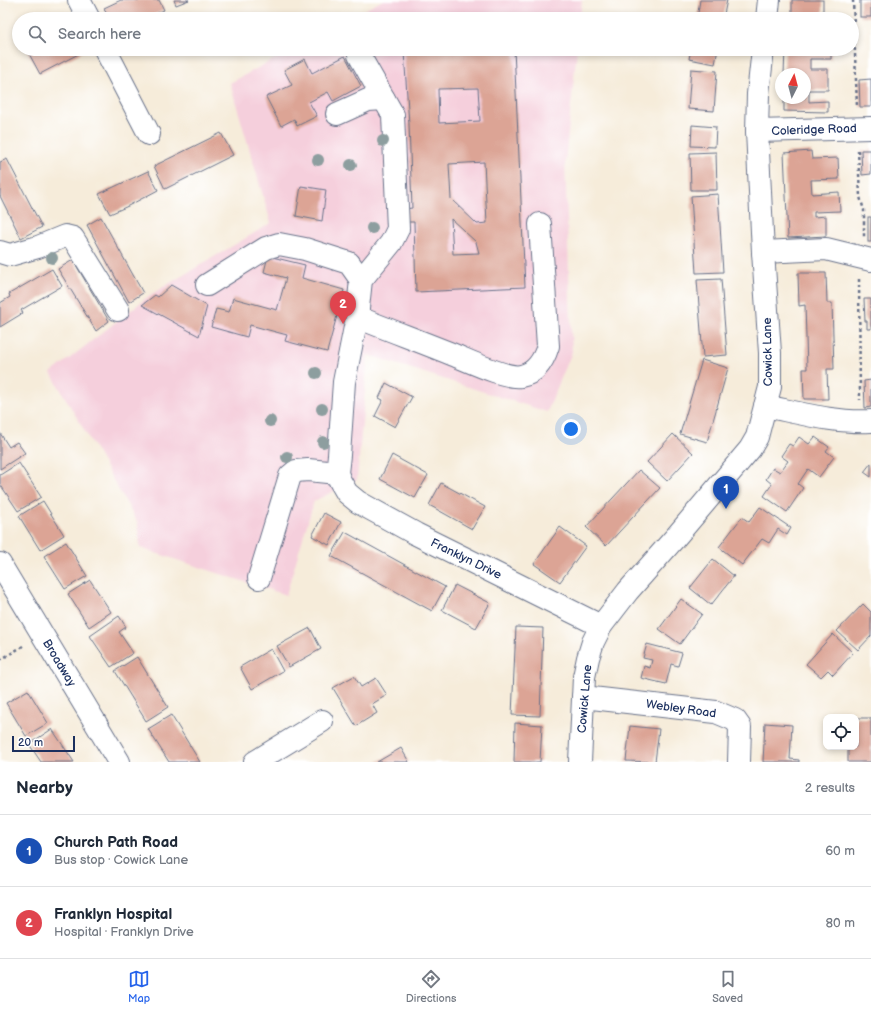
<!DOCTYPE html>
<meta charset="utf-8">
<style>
:root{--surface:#fff;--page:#f2f2f3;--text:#1f2937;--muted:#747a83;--line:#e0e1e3;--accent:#2563eb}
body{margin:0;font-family:"Balsamiq Sans",sans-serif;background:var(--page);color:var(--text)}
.controls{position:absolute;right:12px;bottom:12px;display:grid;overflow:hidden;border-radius:8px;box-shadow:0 2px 6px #0003}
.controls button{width:36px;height:36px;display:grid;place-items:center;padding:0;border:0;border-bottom:1px solid var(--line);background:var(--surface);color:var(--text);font:20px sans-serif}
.compass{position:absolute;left:775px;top:68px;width:36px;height:36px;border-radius:50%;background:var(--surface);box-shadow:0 2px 6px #0003;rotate:6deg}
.scale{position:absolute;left:12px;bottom:10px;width:63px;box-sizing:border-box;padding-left:4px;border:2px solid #1b2f5e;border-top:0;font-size:11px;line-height:14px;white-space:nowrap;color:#1b2f5e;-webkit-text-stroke:3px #fff;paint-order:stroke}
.you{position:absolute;left:571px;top:429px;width:14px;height:14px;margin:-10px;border:3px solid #fff;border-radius:50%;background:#1a73e8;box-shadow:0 0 0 6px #1a73e833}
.badge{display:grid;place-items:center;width:26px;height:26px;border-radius:50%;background:var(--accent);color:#fff;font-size:13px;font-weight:700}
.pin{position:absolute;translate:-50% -33px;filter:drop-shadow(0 1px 2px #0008)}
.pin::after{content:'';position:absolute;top:21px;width:14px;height:12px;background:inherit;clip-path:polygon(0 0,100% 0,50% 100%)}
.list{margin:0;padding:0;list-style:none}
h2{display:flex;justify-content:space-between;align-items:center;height:52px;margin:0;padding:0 16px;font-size:17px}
h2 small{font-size:13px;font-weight:400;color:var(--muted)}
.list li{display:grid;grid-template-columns:26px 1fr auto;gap:12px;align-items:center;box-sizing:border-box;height:72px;padding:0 16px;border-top:1px solid var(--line)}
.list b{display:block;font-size:15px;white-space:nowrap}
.list p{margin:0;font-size:13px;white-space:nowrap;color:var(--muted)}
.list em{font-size:13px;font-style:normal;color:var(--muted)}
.icon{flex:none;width:22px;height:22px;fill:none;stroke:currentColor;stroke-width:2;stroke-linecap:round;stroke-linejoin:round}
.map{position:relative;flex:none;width:871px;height:762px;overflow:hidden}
.search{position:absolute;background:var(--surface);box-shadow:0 2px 6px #0003;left:12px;right:12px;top:12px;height:44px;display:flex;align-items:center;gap:10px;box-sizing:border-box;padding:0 14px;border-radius:22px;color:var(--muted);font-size:15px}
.sheet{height:196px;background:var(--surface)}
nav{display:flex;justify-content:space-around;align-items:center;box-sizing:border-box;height:56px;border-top:1px solid var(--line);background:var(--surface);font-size:11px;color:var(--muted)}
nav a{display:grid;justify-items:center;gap:2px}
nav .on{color:var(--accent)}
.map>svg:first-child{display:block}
.built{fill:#f5cfdc}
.building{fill:#dca495;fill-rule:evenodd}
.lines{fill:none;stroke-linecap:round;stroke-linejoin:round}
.minor-casing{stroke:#687189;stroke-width:24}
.path{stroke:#687189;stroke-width:2.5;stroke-dasharray:3 3;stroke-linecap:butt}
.minor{stroke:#fff;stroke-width:22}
.tree{fill:#8d9e9f}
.labels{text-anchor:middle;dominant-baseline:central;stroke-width:3.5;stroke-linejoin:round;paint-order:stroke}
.street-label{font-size:12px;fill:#1b2f5e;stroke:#fff}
</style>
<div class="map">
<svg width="871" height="762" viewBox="0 0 871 762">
<rect width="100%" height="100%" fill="#fff"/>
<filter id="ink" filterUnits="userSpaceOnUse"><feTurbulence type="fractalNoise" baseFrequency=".025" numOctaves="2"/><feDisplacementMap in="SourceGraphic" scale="8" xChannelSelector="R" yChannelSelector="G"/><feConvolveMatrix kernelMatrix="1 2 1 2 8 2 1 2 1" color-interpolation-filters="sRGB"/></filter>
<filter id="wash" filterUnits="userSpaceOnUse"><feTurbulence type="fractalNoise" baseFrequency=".012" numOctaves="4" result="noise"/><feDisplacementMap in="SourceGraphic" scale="16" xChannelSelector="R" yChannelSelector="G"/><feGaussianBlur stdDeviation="0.9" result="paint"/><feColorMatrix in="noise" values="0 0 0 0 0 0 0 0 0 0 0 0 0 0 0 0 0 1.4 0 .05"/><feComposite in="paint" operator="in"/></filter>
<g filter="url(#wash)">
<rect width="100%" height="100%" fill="#f6ecda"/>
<!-- built -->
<g class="built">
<path d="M 383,0 L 582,0 L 580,19 L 348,19 Z"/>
<path d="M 293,49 L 577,49 L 565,162 L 572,352 L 547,412 L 368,355 L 357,480 L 314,501 L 286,595 L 140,548 L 138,523 L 51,373 L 150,295 L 271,223 L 230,83 Z"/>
</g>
<g id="blocks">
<!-- building -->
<g class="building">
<path d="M 121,0 L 159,0 L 164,10 L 145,19 L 109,19 L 104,8 Z"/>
<path d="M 174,0 L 189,0 L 176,5 Z"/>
<path d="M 700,0 L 727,0 L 723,19 L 697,19 Z"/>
<rect x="792" y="0" width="31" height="19"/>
<rect x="860" y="0" width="11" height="17"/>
<path d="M 29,49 L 88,49 L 40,74 L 27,50 Z"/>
<path d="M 470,49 L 514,49 L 525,287 L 416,292 L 414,222 L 406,222 L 405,209 L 412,208 L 409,124 L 404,52 ZM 478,88 L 480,121 L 439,123 L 438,89 ZM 484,162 L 487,223 L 477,224 L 451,199 L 449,164 ZM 451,219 L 476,242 L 479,253 L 453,254 Z"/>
<path d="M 691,49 L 718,49 L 715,64 L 689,59 Z"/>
<path d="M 785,49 L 831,49 L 831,59 L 810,59 L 810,69 L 828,69 L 828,90 L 809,90 L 809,102 L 828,101 L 828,112 L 784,111 L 784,98 L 805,98 L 805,74 L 784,74 Z"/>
<path d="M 345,56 L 361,86 L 333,101 L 328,92 L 309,102 L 317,116 L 297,126 L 294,119 L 281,126 L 266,97 L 292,85 L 284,70 L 305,59 L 312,73 Z"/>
<path d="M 691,69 L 717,71 L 714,111 L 688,109 Z"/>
<path d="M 871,79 L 871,107 L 860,107 L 859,80 Z"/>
<path d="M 692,125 L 716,127 L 715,147 L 691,146 Z"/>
<path d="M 221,133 L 233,155 L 165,189 L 154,166 Z"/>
<path d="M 861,150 L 871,150 L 871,174 L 862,175 Z"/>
<path d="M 811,151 L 812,159 L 838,158 L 839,179 L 811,180 L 812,194 L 839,192 L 840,211 L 814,212 L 814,217 L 826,216 L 826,236 L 788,238 L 784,153 Z"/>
<path d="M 716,152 L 717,190 L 691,190 L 690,153 Z"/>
<path d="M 7,159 L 42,227 L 21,238 L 0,196 L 0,162 Z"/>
<path d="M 148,171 L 158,190 L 128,206 L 110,214 L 99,194 Z"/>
<path d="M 301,186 L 326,190 L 322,221 L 296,216 Z"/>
<path d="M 718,194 L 723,272 L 696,273 L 691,196 Z"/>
<path d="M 101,217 L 143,293 L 129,302 L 87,225 Z"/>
<rect x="868" y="217" width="3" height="25"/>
<path d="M 268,256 L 305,265 L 302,278 L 344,290 L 327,352 L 285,341 L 287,335 L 250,325 L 247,337 L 211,327 L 216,309 L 229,312 L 233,298 L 277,310 L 286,278 L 264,272 Z"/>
<path d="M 73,260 L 109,321 L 96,331 L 58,269 Z"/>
<path d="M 52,269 L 62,286 L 21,310 L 23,313 L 0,327 L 0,303 L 10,297 L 9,294 Z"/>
<path d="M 798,273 L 826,273 L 827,303 L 832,303 L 834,369 L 827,369 L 828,399 L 804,399 L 803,369 L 807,369 L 805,305 L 799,306 Z"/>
<path d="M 721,279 L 727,355 L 703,357 L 697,280 Z"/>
<path d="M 171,285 L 207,306 L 199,336 L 142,305 L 155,295 L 158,297 Z"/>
<path d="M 864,299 L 871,299 L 871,329 L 867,329 L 867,321 L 865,321 Z"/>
<path d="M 702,360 L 728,368 L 707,442 L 680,434 Z"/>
<path d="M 871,380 L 871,407 L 865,408 L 864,381 Z"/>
<path d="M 386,383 L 412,397 L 395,427 L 375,416 L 383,400 L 379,398 Z"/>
<path d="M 0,433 L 9,447 L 17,442 L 25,453 L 0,469 Z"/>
<path d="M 673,434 L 693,453 L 667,481 L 647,462 Z"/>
<path d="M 799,437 L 809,444 L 815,437 L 829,447 L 826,451 L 834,457 L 819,477 L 808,469 L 798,484 L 803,488 L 787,512 L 764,496 L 772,484 L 766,479 L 773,468 L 780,472 L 788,461 L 781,456 L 789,444 L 793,446 Z"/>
<path d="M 392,455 L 428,475 L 415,498 L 380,479 Z"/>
<path d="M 19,463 L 41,497 L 18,511 L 0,484 L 0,475 Z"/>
<path d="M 871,463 L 871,477 L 864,472 Z"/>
<path d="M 639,470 L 660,488 L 606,546 L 586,527 Z"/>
<path d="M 441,483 L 485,507 L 472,529 L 429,505 Z"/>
<path d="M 43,501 L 64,535 L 40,550 L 19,516 Z"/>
<path d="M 760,507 L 791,528 L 787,535 L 778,529 L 769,543 L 762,539 L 742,565 L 719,547 L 742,517 L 749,522 Z"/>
<path d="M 324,513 L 341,522 L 329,545 L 312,536 Z"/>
<path d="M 560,527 L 586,546 L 560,582 L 534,564 Z"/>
<path d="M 345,532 L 445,587 L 432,611 L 331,556 Z"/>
<path d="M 66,542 L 87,576 L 65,589 L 44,556 Z"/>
<path d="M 713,559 L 734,576 L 711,605 L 690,588 Z"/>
<path d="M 90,580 L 111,612 L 89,627 L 68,594 Z"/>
<path d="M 455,585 L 490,603 L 476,628 L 442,610 Z"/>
<path d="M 681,599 L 702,614 L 680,644 L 659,629 Z"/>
<path d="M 863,604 L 871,612 L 871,636 L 858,650 L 837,631 Z"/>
<path d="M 119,616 L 126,627 L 119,632 L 133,653 L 111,667 L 90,636 Z"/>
<path d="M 516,627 L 543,628 L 540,716 L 512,715 Z"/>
<path d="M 310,628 L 321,649 L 289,667 L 277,646 Z"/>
<path d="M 833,634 L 853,653 L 833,675 L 828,670 L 821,677 L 806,664 Z"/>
<path d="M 647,644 L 682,653 L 678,666 L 671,664 L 666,684 L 641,678 L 644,666 L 650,668 L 652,660 L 643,658 Z"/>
<path d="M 271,649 L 283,671 L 252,689 L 240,667 Z"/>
<path d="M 137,657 L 168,707 L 146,721 L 115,671 Z"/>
<path d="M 354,676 L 361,687 L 376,678 L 387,695 L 372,704 L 377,713 L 356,726 L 333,688 Z"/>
<path d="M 28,690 L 48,723 L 26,736 L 6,703 Z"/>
<path d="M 171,715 L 200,762 L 169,762 L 148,729 Z"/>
<path d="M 856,718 L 871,718 L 871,762 L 848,762 L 848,747 L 856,747 Z"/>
<path d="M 515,723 L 542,725 L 540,762 L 514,762 Z"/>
<path d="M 765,723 L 792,725 L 790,759 L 799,760 L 799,762 L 763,762 Z"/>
<path d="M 630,726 L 659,729 L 655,762 L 626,761 Z"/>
<path d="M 52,729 L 74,762 L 41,762 L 29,744 Z"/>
<path d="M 401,748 L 409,762 L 377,762 Z"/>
</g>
</g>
</g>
<g filter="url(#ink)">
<use href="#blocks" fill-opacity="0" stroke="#687189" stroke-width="1"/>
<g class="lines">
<!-- minor casing -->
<g class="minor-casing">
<g id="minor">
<path d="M 79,0 L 89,19"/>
<path d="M 767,19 L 769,0"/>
<path d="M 105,49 L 149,134"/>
<path d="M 337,114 L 368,100 L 384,99"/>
<path d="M 757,131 L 871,128"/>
<path d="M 540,224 L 548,346 C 544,359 537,373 521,376 C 507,379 469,361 454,355 C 422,342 389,330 357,317 L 344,382 L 339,455 L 337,473 L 340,481 L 347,493 L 358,502 L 416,534 L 601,626"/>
<path d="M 0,252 L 10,255 L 38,247 L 65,236 L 73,238 L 118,310"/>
<path d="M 763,252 L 826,249 L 871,260"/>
<path d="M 207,285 L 266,248 L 279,244 L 305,249 L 349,263 L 361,280"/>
<path d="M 357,317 L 361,280 L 391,243 L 398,229 L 393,115 L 359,55"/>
<path d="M 765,406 C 800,413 835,423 871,421"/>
<path d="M 0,564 L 119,762"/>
<path d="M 259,578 L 290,476 L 296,471 L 308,470 L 337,473"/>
<path d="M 583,697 L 716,712 L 735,720 L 740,727 L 739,762"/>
<path d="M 255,762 L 322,721"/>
<path d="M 580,762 L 584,677 L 588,658 L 593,642 L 601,626 L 628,591 L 674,539 L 750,449 L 757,437 L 770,387 L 770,353 L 763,252 L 757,131 L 758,94 L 763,49"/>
</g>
</g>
<!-- path -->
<g class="path">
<path d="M 853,0 L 857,107"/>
<path d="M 858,150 L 860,197 L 864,210 L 864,237"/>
<path d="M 859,279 L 860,400"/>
<path d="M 0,660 L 23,646"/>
</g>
<!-- minor -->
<use href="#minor" class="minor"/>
</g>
<!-- trees -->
<g class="tree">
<circle cx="383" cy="141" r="6"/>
<circle cx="318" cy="160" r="6"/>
<circle cx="351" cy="165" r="6"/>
<circle cx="372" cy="228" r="6"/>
<circle cx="52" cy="258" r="6"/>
<circle cx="316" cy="373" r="6"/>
<circle cx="322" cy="409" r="6"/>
<circle cx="270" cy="421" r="6"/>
<circle cx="323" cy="442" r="6"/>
<circle cx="287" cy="457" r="6"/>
</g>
</g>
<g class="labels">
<!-- street labels -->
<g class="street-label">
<text transform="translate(814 130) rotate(-2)">Coleridge Road</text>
<text transform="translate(768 352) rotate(-91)">Cowick Lane</text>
<text transform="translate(466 559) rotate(26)">Franklyn Drive</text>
<text transform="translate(59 663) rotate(59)">Broadway</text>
<text transform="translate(585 699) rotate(-85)">Cowick Lane</text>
<text transform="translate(681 709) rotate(8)">Webley Road</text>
</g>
</g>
</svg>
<div class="controls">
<button><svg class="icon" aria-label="locate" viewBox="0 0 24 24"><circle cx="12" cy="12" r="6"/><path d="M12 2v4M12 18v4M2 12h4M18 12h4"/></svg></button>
</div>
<svg class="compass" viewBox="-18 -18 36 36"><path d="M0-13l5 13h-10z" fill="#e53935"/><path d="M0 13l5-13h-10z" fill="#747a83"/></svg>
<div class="scale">20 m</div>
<div class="you"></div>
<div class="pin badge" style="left:726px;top:509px;background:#1a4fb4">1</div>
<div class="pin badge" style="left:343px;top:324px;background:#e0444e">2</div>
<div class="search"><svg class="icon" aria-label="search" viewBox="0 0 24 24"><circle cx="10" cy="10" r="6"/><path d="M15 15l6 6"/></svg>Search here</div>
</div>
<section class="sheet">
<h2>Nearby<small>2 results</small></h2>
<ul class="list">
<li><span class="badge" style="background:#1a4fb4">1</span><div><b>Church Path Road</b><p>Bus stop · Cowick Lane</p></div><em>60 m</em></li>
<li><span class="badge" style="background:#e0444e">2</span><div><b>Franklyn Hospital</b><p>Hospital · Franklyn Drive</p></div><em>80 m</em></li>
</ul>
</section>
<nav>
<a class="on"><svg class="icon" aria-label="map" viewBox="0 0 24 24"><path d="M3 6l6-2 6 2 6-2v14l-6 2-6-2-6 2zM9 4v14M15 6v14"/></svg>Map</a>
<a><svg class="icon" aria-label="directions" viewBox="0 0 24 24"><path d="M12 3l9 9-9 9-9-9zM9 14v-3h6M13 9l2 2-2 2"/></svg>Directions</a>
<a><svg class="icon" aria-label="saved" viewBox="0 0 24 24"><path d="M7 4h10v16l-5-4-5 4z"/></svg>Saved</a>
</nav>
